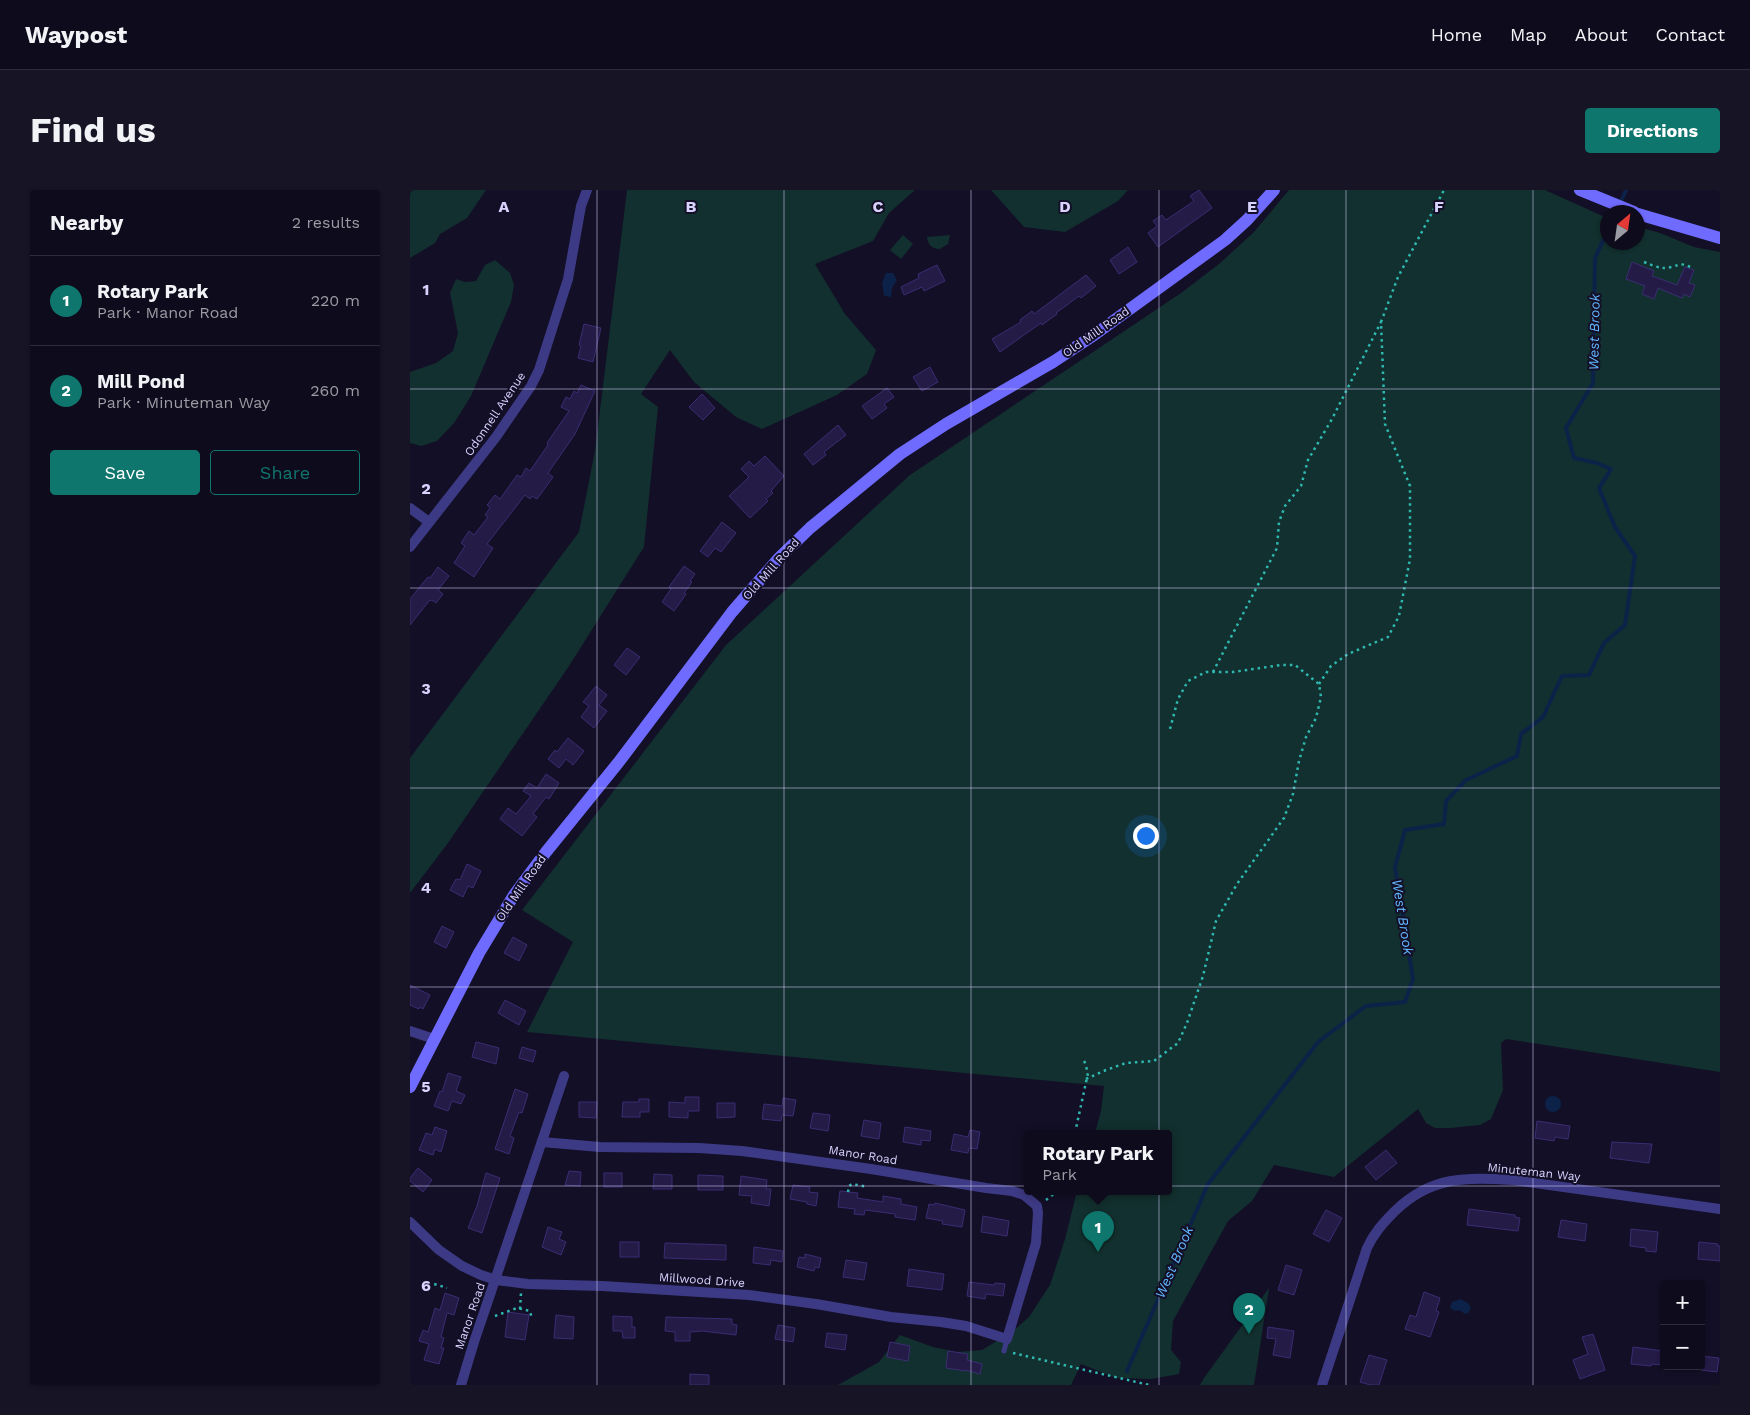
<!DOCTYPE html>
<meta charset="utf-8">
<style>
:root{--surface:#0e0b1c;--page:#171425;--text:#f1f3f6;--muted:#9b9ba3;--line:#2e2b3b;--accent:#0f766e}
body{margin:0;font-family:"Work Sans",sans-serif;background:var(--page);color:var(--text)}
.controls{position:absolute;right:15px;bottom:15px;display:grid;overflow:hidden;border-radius:5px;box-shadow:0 1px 4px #0004}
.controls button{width:45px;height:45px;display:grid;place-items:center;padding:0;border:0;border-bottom:1px solid var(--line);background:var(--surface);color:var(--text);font:25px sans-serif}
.compass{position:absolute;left:1190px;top:15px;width:45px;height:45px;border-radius:50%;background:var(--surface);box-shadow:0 1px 4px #0004;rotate:29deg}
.you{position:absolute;left:735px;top:645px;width:18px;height:18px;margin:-12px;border:4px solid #fff;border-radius:50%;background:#1a73e8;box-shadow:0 0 0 8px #1a73e833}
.badge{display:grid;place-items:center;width:32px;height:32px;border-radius:50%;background:var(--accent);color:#fff;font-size:16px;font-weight:700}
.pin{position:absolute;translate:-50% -41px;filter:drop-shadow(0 1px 2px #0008)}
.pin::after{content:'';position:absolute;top:26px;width:18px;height:15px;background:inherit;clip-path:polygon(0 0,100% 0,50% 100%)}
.popup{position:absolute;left:614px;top:940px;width:148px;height:65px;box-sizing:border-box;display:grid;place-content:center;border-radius:5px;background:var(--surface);filter:drop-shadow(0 1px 4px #0005);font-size:16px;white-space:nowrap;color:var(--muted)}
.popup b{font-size:19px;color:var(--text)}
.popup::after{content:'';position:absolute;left:50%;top:100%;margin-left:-10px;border:10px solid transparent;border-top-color:var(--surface)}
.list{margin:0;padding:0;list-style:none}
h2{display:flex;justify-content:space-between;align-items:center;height:65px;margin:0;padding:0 20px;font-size:21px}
h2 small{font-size:16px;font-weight:400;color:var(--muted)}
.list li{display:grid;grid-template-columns:32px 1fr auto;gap:15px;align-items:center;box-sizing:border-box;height:90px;padding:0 20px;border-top:1px solid var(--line)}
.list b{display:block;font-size:19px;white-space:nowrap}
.list p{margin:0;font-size:16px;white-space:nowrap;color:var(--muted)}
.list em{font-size:16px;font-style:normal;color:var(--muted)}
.actions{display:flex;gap:10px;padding:15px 20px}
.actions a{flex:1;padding:11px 0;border:1px solid var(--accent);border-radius:5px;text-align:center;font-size:18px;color:var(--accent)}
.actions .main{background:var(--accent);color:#fff}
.map{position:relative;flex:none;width:1310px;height:1195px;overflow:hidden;border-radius:5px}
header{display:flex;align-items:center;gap:30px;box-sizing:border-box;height:70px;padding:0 25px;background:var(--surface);border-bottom:1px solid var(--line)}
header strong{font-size:24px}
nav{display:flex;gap:28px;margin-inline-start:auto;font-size:18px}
.intro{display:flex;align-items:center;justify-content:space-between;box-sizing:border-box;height:120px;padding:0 30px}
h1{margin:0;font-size:35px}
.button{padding:12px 22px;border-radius:5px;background:var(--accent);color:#fff;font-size:18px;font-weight:700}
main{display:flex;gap:30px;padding:0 30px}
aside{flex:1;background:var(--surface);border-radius:5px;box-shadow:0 1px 4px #0004}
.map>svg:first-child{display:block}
.green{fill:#12302f}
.water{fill:#0c2248}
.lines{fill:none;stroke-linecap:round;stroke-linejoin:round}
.stream{stroke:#0c2248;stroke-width:4}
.building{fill:#241b47;stroke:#3b2d73}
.path{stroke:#2fb8b0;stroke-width:2.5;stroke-dasharray:2.5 4;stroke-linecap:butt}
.service{stroke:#3d3a85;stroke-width:5}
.minor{stroke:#3d3a85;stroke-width:10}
.secondary{stroke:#6f6bff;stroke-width:12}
.grid{fill:none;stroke:#d9d4ff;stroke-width:1;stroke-opacity:0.55}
.labels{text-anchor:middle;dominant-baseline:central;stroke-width:4;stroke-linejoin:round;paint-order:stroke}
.street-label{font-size:12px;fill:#d9d4ff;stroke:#130f26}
.water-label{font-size:14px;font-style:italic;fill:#62b6ff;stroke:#130f26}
.grid-label{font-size:16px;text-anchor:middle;font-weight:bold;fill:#d9d4ff;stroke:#130f26;stroke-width:4;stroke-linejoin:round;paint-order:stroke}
</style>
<header>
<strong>Waypost</strong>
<nav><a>Home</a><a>Map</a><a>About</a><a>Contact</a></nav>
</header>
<div class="intro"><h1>Find us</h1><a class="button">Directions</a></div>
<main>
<aside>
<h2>Nearby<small>2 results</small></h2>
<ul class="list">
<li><span class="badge">1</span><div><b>Rotary Park</b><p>Park · Manor Road</p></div><em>220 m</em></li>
<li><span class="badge">2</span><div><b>Mill Pond</b><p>Park · Minuteman Way</p></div><em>260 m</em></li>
</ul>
<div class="actions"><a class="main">Save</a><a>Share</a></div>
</aside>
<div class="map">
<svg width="1310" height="1195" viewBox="0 0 1310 1195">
<rect width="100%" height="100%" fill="#130f26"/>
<!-- green -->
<g class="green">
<path d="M 0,0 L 76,0 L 57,28 L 30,44 L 25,53 L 0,68 Z"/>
<path d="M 217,0 L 505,0 L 479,23 L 463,51 L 405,74 L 435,124 L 466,160 L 457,184 L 427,205 L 352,239 L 326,227 L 284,192 L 260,160 L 231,204 L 248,217 L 234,357 L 159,476 L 38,653 L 0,703 L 0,568 L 169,342 L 185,261 Z"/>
<path d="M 581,0 L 718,0 L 708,11 L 655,42 L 614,37 Z"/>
<path d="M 879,0 L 1135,0 L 1197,28 L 1198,52 L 1228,52 L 1228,37 L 1250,43 L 1284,57 L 1310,62 L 1310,882 L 1096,849 L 1091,853 L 1093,900 L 1081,929 L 1070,935 L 1040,938 L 1025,938 L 1016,933 L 1008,919 L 924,987 L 864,975 L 842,1011 L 818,1031 L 763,1131 L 761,1160 L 771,1172 L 769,1184 L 741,1189 L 706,1188 L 671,1174 L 661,1195 L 428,1195 L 469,1172 L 490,1145 L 523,1157 L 547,1162 L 572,1160 L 603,1141 L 619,1127 L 640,1095 L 655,1049 L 667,1001 L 758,1001 L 758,943 L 685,943 L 691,921 L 694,896 L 117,842 L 163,752 L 112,720 L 316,455 L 500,285 L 771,103 L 809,74 L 844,42 Z"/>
<path d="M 493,45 L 503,54 L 491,69 L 480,60 Z"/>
<path d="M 540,45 L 538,54 L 530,59 C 522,59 518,55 517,47 Z"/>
<path d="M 85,70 L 100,83 L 104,95 L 101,112 L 61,206 L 44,233 L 27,251 L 11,256 L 0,253 L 0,182 L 26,173 L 43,161 L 48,143 L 40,103 L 46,89 L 55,92 L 66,91 L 75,75 Z"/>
<path d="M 859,1098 L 844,1195 L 790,1195 L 794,1188 Z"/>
</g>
<!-- water -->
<g class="water">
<path d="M 476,83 L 483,83 L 487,90 L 482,98 L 481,107 L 474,106 L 472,93 Z"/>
<circle cx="1143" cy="914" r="8"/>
<path d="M 1050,1109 L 1058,1113 L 1061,1118 L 1058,1123 L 1055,1124 L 1049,1120 L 1045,1121 L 1040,1118 L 1042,1112 Z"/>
</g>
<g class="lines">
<!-- stream -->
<g class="stream">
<path d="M 1206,22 L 1216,0"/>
<path d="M 717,1181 L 798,994 L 908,852 L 956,816 L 995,812 L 1003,789 L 985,677 L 995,640 L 1034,634 L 1036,611 L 1056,590 L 1107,566 L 1111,544 L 1133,527 L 1152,486 L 1179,485 L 1194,453 L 1215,435 L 1225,366 L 1205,337 L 1189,298 L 1201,279 L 1187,273 L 1164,268 L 1156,238 L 1183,193 L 1185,68 L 1198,40"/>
</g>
</g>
<!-- building -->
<g class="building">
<path d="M 789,0 L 802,18 L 748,57 L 738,43 L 747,36 L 743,31 L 752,25 L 756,30 L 784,11 L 780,6 Z"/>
<path d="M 718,57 L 727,72 L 709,84 L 700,70 Z"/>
<path d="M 1222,72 L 1244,81 L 1242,86 L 1267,95 L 1275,77 L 1284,80 L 1279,93 L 1285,95 L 1280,107 L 1274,104 L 1272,108 L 1248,98 L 1244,109 L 1232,104 L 1235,96 L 1216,89 Z"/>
<path d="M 527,75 L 535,91 L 514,101 L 512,97 L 494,105 L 491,97 L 509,88 L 508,84 Z"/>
<path d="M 676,85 L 686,96 L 671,108 L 669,106 L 646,123 L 647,124 L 632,135 L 631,133 L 590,162 L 582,149 L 611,132 L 610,130 L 622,121 L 624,124 Z"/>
<path d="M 174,134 L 191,138 L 183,172 L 168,168 L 171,156 L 169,155 Z"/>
<path d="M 520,177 L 528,192 L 512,201 L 503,187 Z"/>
<path d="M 171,195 L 185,201 L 165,244 L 138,283 L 143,287 L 127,309 L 122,306 L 120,309 L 115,305 L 77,354 L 83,358 L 64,387 L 44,373 L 55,356 L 51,353 L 59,341 L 64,345 L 78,327 L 75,325 L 80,318 L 77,315 L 85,305 L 90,309 L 107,285 L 111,287 L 116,278 L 120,281 L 138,255 L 137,253 L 159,221 L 151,217 L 156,207 L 160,209 L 164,201 L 167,203 Z"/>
<path d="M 477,198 L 484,207 L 474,214 L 477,218 L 462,229 L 452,216 Z"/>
<path d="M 292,204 L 305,218 L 293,230 L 279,217 Z"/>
<path d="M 428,235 L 436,245 L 414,262 L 416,265 L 403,275 L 394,264 Z"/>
<path d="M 355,266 L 374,286 L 361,301 L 363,303 L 356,309 L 358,311 L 340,328 L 319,306 L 339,287 L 331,279 L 339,271 L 344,276 Z"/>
<path d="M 312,332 L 326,343 L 311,362 L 305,358 L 298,367 L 290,361 Z"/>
<path d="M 274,376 L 285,384 L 280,391 L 282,392 L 274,403 L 276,404 L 264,421 L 252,412 L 261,399 L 259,397 Z"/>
<path d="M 28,377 L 39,386 L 28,400 L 33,404 L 26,413 L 22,410 L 19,411 L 0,435 L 0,409 L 18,387 L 20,388 Z"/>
<path d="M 217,458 L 230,467 L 216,485 L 204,475 Z"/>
<path d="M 186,496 L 197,505 L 189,515 L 197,521 L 184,538 L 171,527 L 179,516 L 173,512 Z"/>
<path d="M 158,548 L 174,561 L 163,575 L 156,569 L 149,578 L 138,569 L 145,560 L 147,562 Z"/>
<path d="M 136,584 L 149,593 L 139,609 L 136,607 L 123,624 L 127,627 L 112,646 L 90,629 L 98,618 L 106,624 L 121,606 L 113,601 L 119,593 L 127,598 Z"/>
<path d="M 57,674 L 71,681 L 63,698 L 58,696 L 53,707 L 40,700 L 46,689 L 50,690 Z"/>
<path d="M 32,736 L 44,742 L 36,758 L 24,752 Z"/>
<path d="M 103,747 L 117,755 L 109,771 L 94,763 Z"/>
<path d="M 0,795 L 20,805 L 13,819 L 10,817 L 9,819 L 0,815 Z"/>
<path d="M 95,810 L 116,821 L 109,835 L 88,823 Z"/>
<path d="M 66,852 L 89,858 L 86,874 L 62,867 Z"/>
<path d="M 112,857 L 126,861 L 123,872 L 109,868 Z"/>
<path d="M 38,883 L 51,887 L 46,901 L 55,905 L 51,914 L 42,911 L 38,921 L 24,916 L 30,901 L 32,902 Z"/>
<path d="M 105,899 L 118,904 L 112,923 L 109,922 L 100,946 L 104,948 L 99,964 L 85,959 Z"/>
<path d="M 275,907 L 289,907 L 289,921 L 278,921 L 278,928 L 259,927 L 259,912 L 275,913 Z"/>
<path d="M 373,908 L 386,910 L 383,926 L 372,925 L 371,931 L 352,929 L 354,914 L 372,916 Z"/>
<path d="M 229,909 L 239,909 L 239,922 L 230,922 L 230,927 L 212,927 L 213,912 L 229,912 Z"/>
<path d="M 169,912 L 187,912 L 186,928 L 169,927 Z"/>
<path d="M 307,913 L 325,913 L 325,927 L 307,928 Z"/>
<path d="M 403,923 L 420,925 L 418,941 L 400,938 Z"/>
<path d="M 454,930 L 471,933 L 469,949 L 451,946 Z"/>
<path d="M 1127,931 L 1160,936 L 1158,949 L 1145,947 L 1144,951 L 1125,948 Z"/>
<path d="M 25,937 L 37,941 L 31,962 L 25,959 L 23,965 L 9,960 L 16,943 L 22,945 Z"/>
<path d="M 495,937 L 521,941 L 520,951 L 511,950 L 511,955 L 493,952 Z"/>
<path d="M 560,940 L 570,942 L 567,959 L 559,958 L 558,963 L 541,960 L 544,944 L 558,947 Z"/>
<path d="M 1202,952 L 1242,954 L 1239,973 L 1200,968 Z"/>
<path d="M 976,960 L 987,973 L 966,990 L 955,977 Z"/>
<path d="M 8,978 L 22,990 L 13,1002 L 0,991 L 0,988 Z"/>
<path d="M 159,981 L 171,982 L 170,996 L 155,995 Z"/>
<path d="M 76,983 L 90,988 L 72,1043 L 58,1038 L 67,1016 Z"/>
<rect x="194" y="983" width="18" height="14"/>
<path d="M 244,984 L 262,985 L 262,999 L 243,999 Z"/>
<path d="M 288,985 L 313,986 L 313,1000 L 288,1000 Z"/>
<path d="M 331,986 L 357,990 L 356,999 L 361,999 L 359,1016 L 341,1013 L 342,1006 L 329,1005 Z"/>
<path d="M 383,995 L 400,997 L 399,1002 L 408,1003 L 406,1016 L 397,1014 L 397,1012 L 380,1009 Z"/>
<path d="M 430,1001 L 448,1003 L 447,1008 L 473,1012 L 473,1006 L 491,1009 L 491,1014 L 507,1017 L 505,1030 L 485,1027 L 485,1024 L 455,1020 L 454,1025 L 444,1024 L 445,1019 L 428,1017 Z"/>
<path d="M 525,1013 L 555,1020 L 552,1037 L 532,1034 L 533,1031 L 516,1028 L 519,1014 L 524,1015 Z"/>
<path d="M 1059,1019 L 1105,1025 L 1105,1027 L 1110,1028 L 1108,1041 L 1057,1035 Z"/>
<path d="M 916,1020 L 932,1028 L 919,1052 L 903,1044 Z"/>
<path d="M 573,1026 L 599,1031 L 597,1046 L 571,1042 Z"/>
<path d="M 1151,1030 L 1177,1034 L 1175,1051 L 1148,1047 Z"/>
<path d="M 138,1037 L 152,1042 L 149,1049 L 156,1052 L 151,1065 L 132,1057 Z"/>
<path d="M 1221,1039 L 1248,1042 L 1246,1062 L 1236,1061 L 1236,1058 L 1220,1056 Z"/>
<rect x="210" y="1052" width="19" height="15"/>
<path d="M 1289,1052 L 1308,1054 L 1307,1056 L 1310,1056 L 1310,1071 L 1288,1069 Z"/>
<path d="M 255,1053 L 316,1055 L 316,1070 L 254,1068 Z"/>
<path d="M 344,1057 L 373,1061 L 372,1072 L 361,1070 L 360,1075 L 343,1073 Z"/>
<path d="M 395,1064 L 411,1068 L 409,1078 L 405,1077 L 404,1081 L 387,1077 L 389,1067 L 395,1068 Z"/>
<path d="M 436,1070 L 457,1073 L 454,1090 L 433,1087 Z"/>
<path d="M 876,1075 L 892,1080 L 884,1105 L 868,1100 Z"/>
<path d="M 499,1079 L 534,1084 L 532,1100 L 497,1096 Z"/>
<path d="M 559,1092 L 584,1095 L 585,1093 L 595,1094 L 593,1106 L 576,1104 L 575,1109 L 557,1106 Z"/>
<path d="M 1014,1102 L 1030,1108 L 1026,1121 L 1029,1122 L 1020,1147 L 995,1139 L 1000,1125 L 1006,1127 Z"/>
<path d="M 35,1103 L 49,1108 L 44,1125 L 37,1123 L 31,1147 L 34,1148 L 31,1158 L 34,1158 L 29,1174 L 14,1170 L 19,1154 L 9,1151 L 13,1140 L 18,1142 L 25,1118 L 30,1120 Z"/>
<path d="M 98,1122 L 119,1125 L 115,1150 L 95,1147 Z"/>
<path d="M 146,1125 L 164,1127 L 163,1149 L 144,1148 Z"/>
<path d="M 203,1126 L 222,1127 L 222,1137 L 225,1137 L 225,1148 L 213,1148 L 212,1141 L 203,1141 Z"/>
<path d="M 256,1127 L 322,1129 L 322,1134 L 327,1135 L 326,1145 L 292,1141 L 280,1142 L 280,1151 L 265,1151 L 265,1142 L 255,1141 Z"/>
<path d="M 368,1135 L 385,1138 L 383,1152 L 365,1149 Z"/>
<path d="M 858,1137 L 884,1141 L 880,1168 L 863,1165 L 866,1149 L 857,1148 Z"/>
<path d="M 417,1143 L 437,1145 L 435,1160 L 415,1157 Z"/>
<path d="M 1183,1144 L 1195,1180 L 1170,1189 L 1163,1170 L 1178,1164 L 1172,1147 Z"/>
<path d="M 480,1152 L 500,1156 L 498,1171 L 477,1167 Z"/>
<path d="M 1223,1157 L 1254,1161 L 1253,1175 L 1241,1174 L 1241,1176 L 1221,1174 Z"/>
<path d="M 538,1161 L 558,1164 L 557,1170 L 572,1174 L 570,1184 L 556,1180 L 556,1181 L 536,1178 Z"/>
<path d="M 959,1165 L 977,1170 L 969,1195 L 960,1195 L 950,1192 Z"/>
<path d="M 1291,1166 L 1309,1168 L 1307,1182 L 1291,1180 Z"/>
<path d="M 280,1184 L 299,1185 L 299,1195 L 280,1195 Z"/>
</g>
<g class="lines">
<!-- path -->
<g class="path">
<path d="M 1234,72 C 1251,79 1254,80 1271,74 L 1281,77"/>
<path d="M 803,482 L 867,358 L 869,332 L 875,316 L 891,296 L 898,270 L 922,229 L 971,132"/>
<path d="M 909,494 L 921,476 L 938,464 L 978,447 L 989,426 L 1000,369 L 1000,296 L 975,234 L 971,132 L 988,87 L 1034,0"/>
<path d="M 676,889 L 696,880 L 716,873 L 744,871 L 768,853 L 777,833 L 793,786 L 806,731 L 827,694 L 874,628 L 883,604 L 889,571 L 896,547 L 906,528 L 911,507 L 909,494 L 885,475 L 871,475 L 823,482 L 796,482 L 778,491 L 768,509 L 760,539"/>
<path d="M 665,943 L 678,883 L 674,870"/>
<path d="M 438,1002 L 439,996 L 442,994 L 458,997"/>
<path d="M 636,1010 L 644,1004 L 646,1001"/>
<path d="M 18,1092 L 37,1098"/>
<path d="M 110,1119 L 111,1103"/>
<path d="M 85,1126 L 107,1118 L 120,1121 L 122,1129"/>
<path d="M 603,1163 L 739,1195"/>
</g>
<!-- service -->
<path class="service" d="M 594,1161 L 597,1149"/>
<!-- minor -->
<g class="minor">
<path d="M 0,318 L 19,332"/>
<path d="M 0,357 L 86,247 L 121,196 L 129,180 L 158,89 L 171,16 L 177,0"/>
<path d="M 0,841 L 24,849"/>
<path d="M 0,1032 L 29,1060 L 52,1076 L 71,1085 L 86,1090 L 118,1094 L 192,1096 L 339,1105 L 406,1114 L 481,1127 L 531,1132 L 556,1136 L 597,1149 L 626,1053 L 628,1023 L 627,1016 L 614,1005 L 602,1001 L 576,998 L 461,979 L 332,961 L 289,958 L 190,957 L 132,952"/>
<path d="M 51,1195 L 64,1152 L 154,886"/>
<path d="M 912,1195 L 957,1058 C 964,1043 973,1033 985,1021 C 1021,986 1056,987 1103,990 L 1310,1019"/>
</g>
<!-- secondary -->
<g class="secondary">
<path d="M 1170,0 L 1224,22"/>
<path d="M 1228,24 L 1310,48"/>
<path d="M 0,897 L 69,763 L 104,705 L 136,662 L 208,573 L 322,422 L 369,368 L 400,338 L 490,264 L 536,234 L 643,172 L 684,145 L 815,50 L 837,30 L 864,0"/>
</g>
</g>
<!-- grid -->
<path class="grid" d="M 187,0 L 187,1195M 374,0 L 374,1195M 561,0 L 561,1195M 749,0 L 749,1195M 936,0 L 936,1195M 1123,0 L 1123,1195M 0,199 L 1310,199M 0,398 L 1310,398M 0,598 L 1310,598M 0,797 L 1310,797M 0,996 L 1310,996"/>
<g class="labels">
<!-- street labels -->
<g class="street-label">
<text transform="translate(686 142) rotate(-35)">Old Mill Road</text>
<text transform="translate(85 224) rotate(-56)">Odonnell Avenue</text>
<text transform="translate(361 379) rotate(-48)">Old Mill Road</text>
<text transform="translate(111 698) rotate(-55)">Old Mill Road</text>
<text transform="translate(453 965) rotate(9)">Manor Road</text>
<text transform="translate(1124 982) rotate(6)">Minuteman Way</text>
<text transform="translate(292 1090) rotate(4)">Millwood Drive</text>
<text transform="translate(60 1126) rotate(-71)">Manor Road</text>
</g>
<!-- water labels -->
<g class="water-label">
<text transform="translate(1184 142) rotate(-89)">West Brook</text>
<text transform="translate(993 727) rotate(81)">West Brook</text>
<text transform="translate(764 1072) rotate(-67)">West Brook</text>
</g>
</g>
<g class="grid-label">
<text x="94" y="22">A</text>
<text x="281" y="22">B</text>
<text x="468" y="22">C</text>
<text x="655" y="22">D</text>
<text x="842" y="22">E</text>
<text x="1029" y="22">F</text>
<text x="16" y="105">1</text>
<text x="16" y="304">2</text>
<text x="16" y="504">3</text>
<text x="16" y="703">4</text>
<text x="16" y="902">5</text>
<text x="16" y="1101">6</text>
</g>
</svg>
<div class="controls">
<button>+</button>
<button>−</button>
</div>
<svg class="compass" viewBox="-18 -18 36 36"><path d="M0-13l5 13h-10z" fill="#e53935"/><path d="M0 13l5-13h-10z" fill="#9b9ba3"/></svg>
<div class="you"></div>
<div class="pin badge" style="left:688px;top:1062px">1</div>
<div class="popup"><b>Rotary Park</b>Park</div>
<div class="pin badge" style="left:839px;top:1144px">2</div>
</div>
</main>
